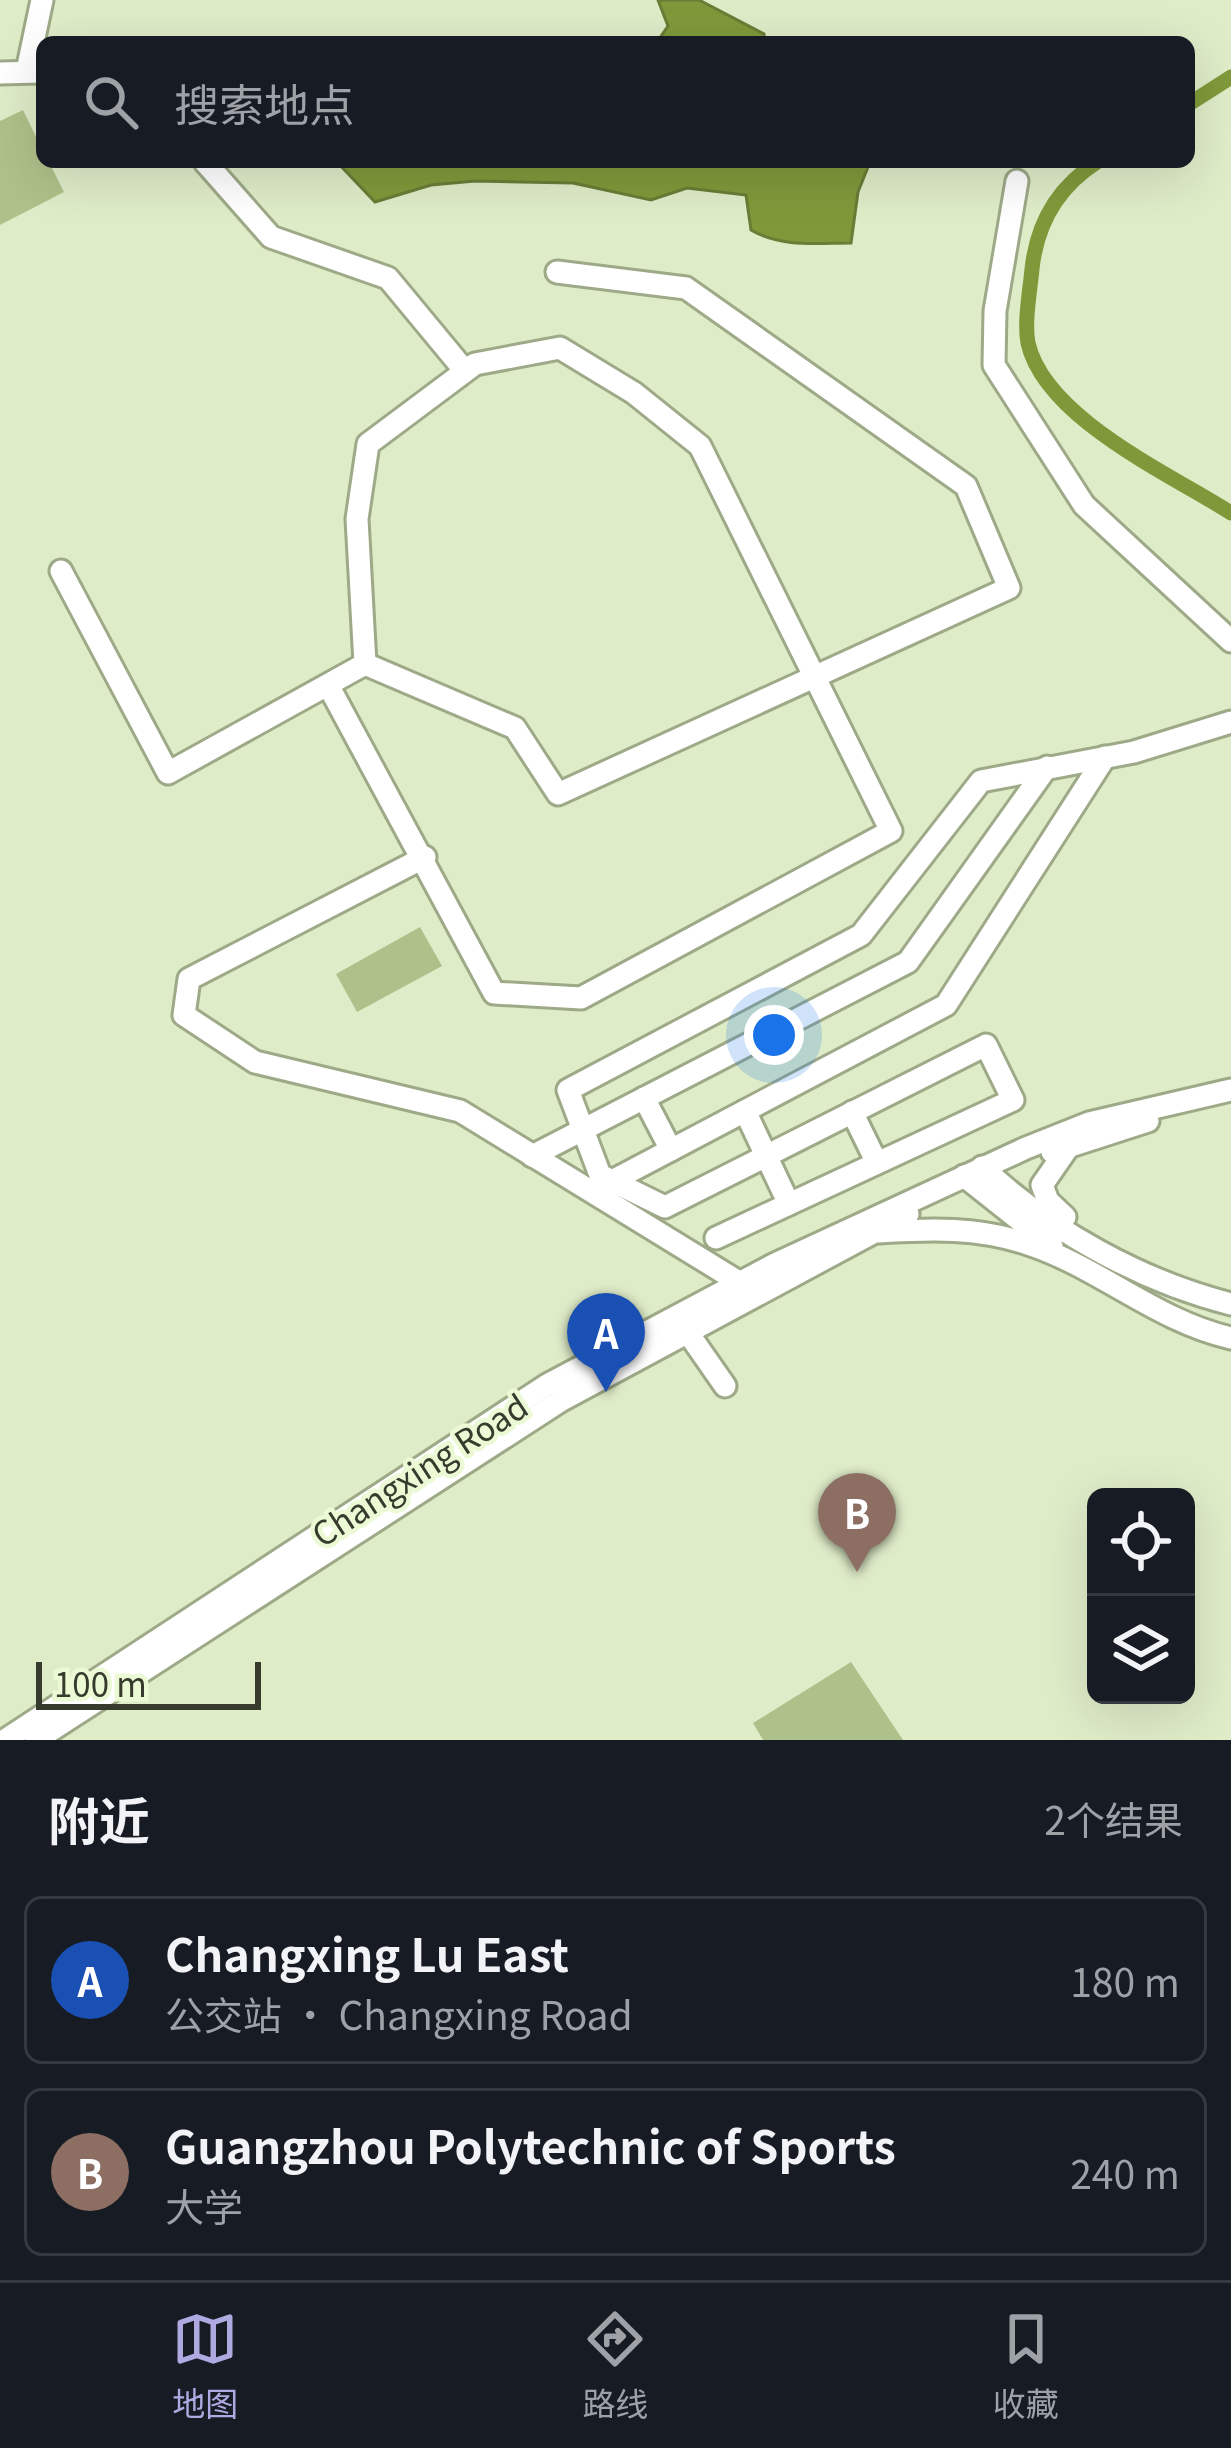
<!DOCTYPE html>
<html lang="zh">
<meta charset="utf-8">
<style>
:root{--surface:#171b24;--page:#242831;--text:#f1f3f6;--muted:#9ea1a6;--line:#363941;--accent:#afa9e1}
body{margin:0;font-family:Georgia,"Noto Sans SC",serif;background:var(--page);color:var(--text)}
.controls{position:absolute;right:36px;bottom:36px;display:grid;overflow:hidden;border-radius:18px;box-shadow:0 12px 48px #0002}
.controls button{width:108px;height:108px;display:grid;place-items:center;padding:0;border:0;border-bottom:3px solid var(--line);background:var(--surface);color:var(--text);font:60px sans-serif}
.scale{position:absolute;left:36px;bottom:30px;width:225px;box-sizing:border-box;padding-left:12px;border:6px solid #363b2d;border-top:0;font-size:33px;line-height:42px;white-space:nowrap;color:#363b2d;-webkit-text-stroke:9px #ecf9d5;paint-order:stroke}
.you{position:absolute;left:774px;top:1035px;width:42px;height:42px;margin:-30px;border:9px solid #fff;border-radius:50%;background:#1a73e8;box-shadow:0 0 0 18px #1a73e833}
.badge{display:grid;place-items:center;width:78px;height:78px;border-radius:50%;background:var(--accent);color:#fff;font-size:39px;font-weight:700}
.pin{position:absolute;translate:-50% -99px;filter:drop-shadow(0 3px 6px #0008)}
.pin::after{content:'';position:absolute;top:63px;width:42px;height:36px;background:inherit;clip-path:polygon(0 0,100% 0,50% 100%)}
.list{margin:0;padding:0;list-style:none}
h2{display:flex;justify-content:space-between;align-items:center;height:156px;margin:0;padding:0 48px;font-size:51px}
h2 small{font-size:39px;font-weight:400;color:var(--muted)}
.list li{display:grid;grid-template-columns:78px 1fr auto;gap:36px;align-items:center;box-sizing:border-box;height:168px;margin:0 24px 24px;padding:0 24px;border:3px solid var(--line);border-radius:18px}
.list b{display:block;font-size:45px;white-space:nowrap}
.list p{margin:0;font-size:39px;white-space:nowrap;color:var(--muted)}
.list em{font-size:39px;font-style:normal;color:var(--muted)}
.icon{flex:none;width:66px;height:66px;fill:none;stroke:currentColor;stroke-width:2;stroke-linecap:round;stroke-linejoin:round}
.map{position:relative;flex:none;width:1231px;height:1740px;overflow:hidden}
.search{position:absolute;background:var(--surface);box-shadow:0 12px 48px #0002;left:36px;right:36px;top:36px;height:132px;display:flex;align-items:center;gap:30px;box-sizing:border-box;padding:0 42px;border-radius:18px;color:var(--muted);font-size:45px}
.sheet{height:540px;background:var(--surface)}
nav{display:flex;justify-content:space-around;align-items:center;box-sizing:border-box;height:168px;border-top:3px solid var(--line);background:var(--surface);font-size:33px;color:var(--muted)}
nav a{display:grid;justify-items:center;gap:6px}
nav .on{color:var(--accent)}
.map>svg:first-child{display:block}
.green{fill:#afc18a}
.water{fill:#7f993a;stroke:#697d36;stroke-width:3}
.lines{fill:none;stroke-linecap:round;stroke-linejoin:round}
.canal{stroke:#7f993a;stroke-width:15}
.minor-casing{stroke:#9da987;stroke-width:27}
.minor{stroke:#fff;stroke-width:21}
.labels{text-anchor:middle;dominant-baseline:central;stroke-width:9;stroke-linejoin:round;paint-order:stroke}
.street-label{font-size:33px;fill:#363b2d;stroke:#ecf9d5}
</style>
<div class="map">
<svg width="1231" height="1740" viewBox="0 0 1231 1740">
<rect width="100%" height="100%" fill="#dfecc8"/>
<!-- green -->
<g class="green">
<path d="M 23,110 L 42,149 L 42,162 L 49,162 L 64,192 L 0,225 L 0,121 Z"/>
<path d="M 420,927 L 442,966 L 357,1012 L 336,974 Z"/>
<path d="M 851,1662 L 903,1740 L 763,1740 L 753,1723 Z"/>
</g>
<!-- water -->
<g class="water">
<path d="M 658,0 L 699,0 L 764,34 L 764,42 L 657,42 L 668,26 Z"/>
<path d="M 337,162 L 870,162 L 858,192 L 851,243 C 817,243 782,248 751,230 L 746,195 L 687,188 L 651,200 L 573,183 L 475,181 L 431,185 L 375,202 Z"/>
</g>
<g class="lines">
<!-- canal -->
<g class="canal">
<path d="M 1189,104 L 1231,77"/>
<path d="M 1097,162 C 1058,187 1037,222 1032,269 C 1030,291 1024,322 1028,343 C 1045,418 1170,474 1231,513"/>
</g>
<!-- minor casing -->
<g class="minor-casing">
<g id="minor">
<path d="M 27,71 L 42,0"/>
<path d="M 0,73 L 41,72"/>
<path d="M 205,162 L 271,237 L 388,278 L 465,371"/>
<path d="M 1017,181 L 995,311 L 994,365 L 1084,505 L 1231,641"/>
<path d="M 61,571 L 168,773 L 365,664 L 357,519 L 368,444 L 475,364 L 560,348 L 634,393 L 700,446 L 891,831 L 581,998 L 494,993 L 328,685"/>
<path d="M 365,664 L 515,728 L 558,794 L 1009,588 L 966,486 L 686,288 L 557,272"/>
<path d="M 425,857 L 189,979 L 184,1015 L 255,1062 L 460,1111 L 747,1287"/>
<path d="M 644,1098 L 671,1150"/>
<path d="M 745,1111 L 789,1204"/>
<path d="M 852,1112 L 877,1163"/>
<path d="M 1052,1152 L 1148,1121"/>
<path d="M 532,1156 L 908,962 L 1047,767"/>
<path d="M 982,1167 C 1050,1231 1141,1281 1231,1304"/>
<path d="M 964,1176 L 1052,1246"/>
<path d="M 612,1181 L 946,1005 L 1105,757"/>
<path d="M 1065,1217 L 1048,1201 L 1042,1185 L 1069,1146"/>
<path d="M 879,1232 C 931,1229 978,1227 1028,1244 C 1099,1267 1156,1321 1231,1338"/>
<path d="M 716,1238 L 1013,1100 L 986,1045 L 665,1207 L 600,1175 L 568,1090 L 861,935 L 981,781 L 1134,752 L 1231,722"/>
<path d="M 686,1330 L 725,1386"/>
<path d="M 5,1740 L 547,1385 L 775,1264 L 1026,1148 L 1089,1123 L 1231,1090"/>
<path d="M 36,1740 L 562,1400 L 908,1214"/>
</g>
</g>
<!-- minor -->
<use href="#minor" class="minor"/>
</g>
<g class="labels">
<!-- street labels -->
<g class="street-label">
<text transform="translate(419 1469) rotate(-33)">Changxing Road</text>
</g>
</g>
</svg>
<div class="controls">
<button><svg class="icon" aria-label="locate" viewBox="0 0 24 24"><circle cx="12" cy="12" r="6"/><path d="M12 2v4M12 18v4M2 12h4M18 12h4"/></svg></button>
<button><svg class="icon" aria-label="layers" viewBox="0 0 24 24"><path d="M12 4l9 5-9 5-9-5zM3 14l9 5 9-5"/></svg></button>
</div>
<div class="scale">100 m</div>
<div class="you"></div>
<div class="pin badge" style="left:606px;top:1392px;background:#1a4fb4">A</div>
<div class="pin badge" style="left:857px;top:1572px;background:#8d6e63">B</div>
<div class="search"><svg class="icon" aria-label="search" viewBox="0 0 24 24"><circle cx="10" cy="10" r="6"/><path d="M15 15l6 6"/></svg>搜索地点</div>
</div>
<section class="sheet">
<h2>附近<small>2个结果</small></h2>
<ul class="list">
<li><span class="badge" style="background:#1a4fb4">A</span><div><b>Changxing Lu East</b><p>公交站 · Changxing Road</p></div><em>180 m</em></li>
<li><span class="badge" style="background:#8d6e63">B</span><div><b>Guangzhou Polytechnic of Sports</b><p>大学</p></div><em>240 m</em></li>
</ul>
</section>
<nav>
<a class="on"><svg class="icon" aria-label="map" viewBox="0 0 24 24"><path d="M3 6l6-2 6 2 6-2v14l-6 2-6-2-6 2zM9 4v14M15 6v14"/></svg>地图</a>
<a><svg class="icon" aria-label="directions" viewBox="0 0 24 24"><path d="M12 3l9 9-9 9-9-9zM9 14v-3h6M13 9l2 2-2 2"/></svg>路线</a>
<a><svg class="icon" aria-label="saved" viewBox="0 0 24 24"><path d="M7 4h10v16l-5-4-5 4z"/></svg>收藏</a>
</nav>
